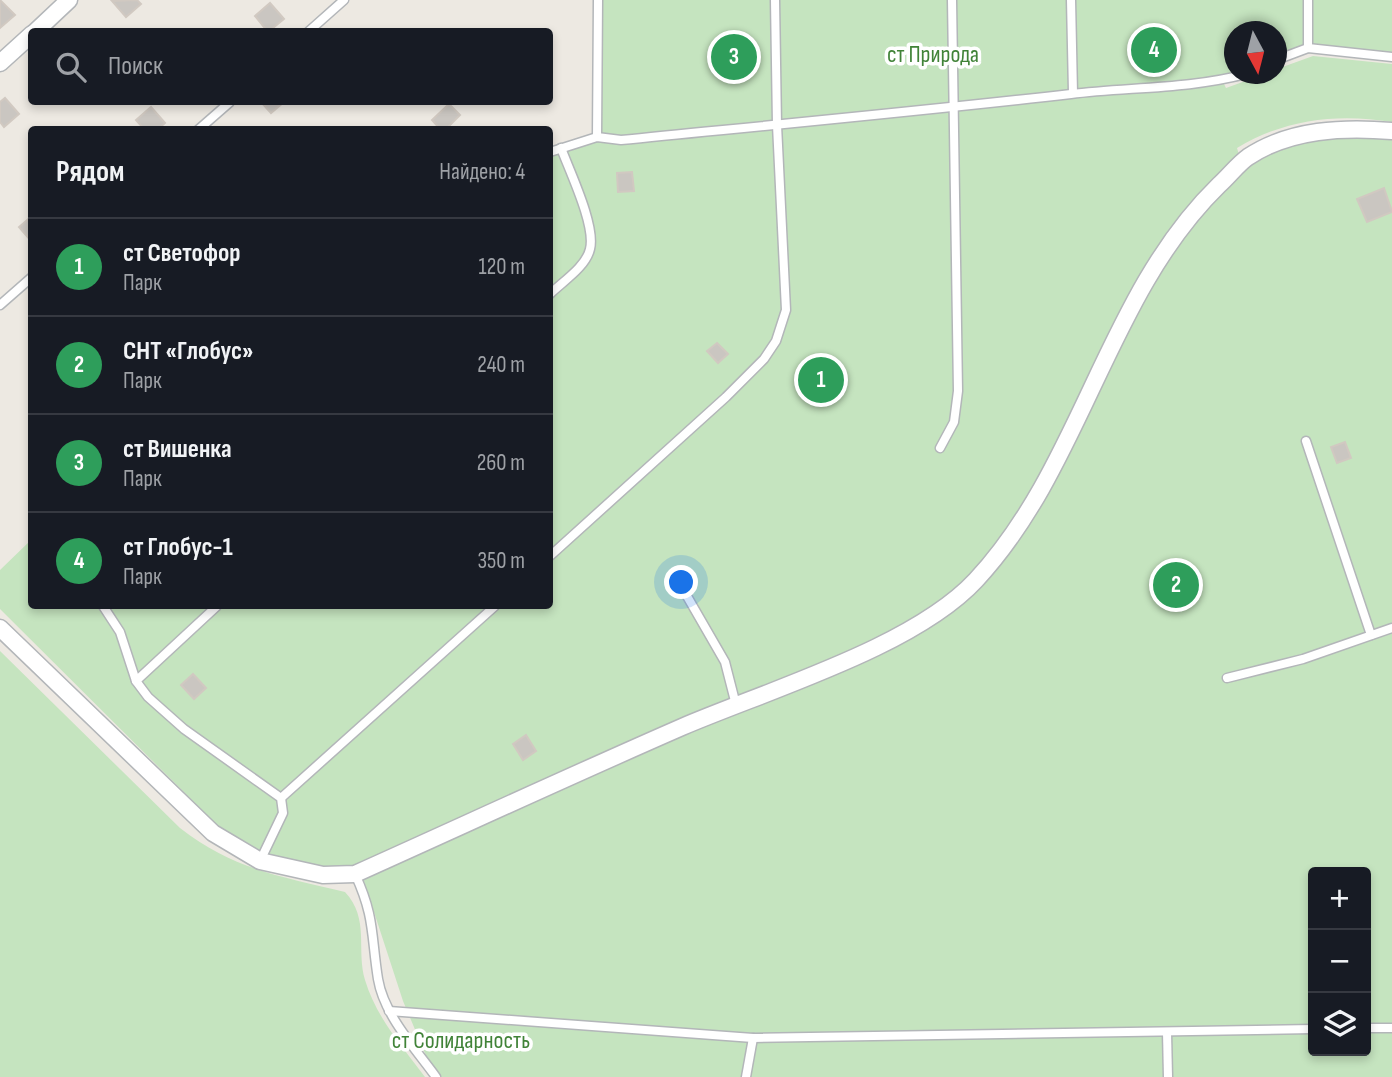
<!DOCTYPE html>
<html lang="ru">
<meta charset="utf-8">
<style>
:root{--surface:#171b24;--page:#20242c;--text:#f1f3f6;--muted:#9ea1a6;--line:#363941;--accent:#7c3aed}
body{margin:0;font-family:"Sofia Sans Condensed",sans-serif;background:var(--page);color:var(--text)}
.controls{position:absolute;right:21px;bottom:21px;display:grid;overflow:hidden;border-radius:7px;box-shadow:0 4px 10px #0003}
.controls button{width:63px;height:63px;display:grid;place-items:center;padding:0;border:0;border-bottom:2px solid var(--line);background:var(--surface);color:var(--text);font:35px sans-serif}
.compass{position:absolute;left:1224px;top:21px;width:63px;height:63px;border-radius:50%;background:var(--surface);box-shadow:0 4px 10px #0003;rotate:173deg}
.you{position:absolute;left:682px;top:583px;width:24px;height:24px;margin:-18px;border:5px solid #fff;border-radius:50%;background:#1a73e8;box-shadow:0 0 0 10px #1a73e833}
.badge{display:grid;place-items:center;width:46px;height:46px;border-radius:50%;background:var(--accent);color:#fff;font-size:23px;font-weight:700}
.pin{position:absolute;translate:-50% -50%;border:4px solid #fff;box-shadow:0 2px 7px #0006}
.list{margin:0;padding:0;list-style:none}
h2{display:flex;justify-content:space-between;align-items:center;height:91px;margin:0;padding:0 28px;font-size:30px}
h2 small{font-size:23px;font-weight:400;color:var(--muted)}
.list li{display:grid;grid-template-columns:46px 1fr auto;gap:21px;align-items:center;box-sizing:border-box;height:98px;padding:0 28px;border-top:2px solid var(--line)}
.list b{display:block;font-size:26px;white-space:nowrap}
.list p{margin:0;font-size:23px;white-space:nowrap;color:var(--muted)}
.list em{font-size:23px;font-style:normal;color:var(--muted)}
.icon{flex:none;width:38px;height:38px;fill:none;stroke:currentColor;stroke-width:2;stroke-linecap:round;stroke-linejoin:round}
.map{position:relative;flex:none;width:1392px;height:1077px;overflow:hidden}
.search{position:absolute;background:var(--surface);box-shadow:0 4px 10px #0003;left:28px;top:28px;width:525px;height:77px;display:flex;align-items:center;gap:18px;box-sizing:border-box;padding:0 24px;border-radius:7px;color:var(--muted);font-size:26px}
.panel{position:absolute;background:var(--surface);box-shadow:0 4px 10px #0003;left:28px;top:126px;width:525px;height:483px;border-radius:7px}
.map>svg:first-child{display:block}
.green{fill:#c5e4bf;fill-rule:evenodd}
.building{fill:#cac6c1;stroke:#d1c9c1;stroke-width:2}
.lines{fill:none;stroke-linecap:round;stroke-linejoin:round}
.lane-casing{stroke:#b3b6b9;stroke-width:11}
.street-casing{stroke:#b3b6b9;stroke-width:19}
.lane{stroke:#fff;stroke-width:8}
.street{stroke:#fff;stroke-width:16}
.labels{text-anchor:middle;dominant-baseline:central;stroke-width:7;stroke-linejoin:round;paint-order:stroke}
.park-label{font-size:24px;fill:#418338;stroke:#fff}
</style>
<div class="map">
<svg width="1392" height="1077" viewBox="0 0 1392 1077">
<rect width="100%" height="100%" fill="#ede9e2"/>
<!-- green -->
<g class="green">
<path d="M 595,0 L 1392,0 L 1392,56 L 1308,44 L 1277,59 L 1276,32 L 1234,32 L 1234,74 L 1246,74 L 1224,84 L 1226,88 L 1265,74 L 1276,74 L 1277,69 L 1313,56 L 1392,64 L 1392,122 C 1338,113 1285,119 1237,148 L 1240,158 L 1289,130 L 1361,121 L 1392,127 L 1392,1077 L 435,1077 L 403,1001 L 359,866 L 304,872 L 240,848 L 0,609 L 0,570 L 31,540 L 32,606 L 550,606 L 550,153 L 594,139 ZM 1313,872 L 1366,872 L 1366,1051 L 1313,1051 Z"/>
<path d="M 0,651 L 180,828 C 234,870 281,876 345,892 C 370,919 356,949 365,980 C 376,1017 402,1046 425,1077 L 0,1077 Z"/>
</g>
<!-- building -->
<g class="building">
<path d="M 0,0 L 15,15 L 0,28 Z"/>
<path d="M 137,0 L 141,4 L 126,17 L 112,1 Z"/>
<path d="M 270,3 L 284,19 L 268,32 L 255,16 Z"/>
<path d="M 5,98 L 19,114 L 4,127 L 0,122 L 0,102 Z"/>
<path d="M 261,102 L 284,102 L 271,113 Z"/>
<path d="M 449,104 L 460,115 L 445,130 L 441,130 L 432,120 Z"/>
<path d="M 151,107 L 165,123 L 157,130 L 145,130 L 136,120 Z"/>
<path d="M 632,172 L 634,191 L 618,192 L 617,173 Z"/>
<path d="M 1384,188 L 1392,212 L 1367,222 L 1357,199 Z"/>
<path d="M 32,216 L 32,242 L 19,227 Z"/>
<path d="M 717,343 L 728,354 L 718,363 L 707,351 Z"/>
<path d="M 1345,442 L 1351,458 L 1337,463 L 1331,447 Z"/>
<path d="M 193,674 L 206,688 L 194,699 L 181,685 Z"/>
<path d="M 526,735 L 536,751 L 523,760 L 513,744 Z"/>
</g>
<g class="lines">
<!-- lane casing -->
<g class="lane-casing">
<g id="lane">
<path d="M 1071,0 L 1073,93"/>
<path d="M 308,32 L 344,0"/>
<path d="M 1308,48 L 1308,0"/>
<path d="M 1276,60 L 1308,48 L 1392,57"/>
<path d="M 198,130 L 230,102"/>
<path d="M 597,137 L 598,0"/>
<path d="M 550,152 L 597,137 L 621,140 C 772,125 922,111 1071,94 C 1129,87 1189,89 1246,74"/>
<path d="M 550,294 C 562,282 586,267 590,249 C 596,226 570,172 561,148"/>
<path d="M 0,305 L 32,277"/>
<path d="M 1306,441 L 1371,635"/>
<path d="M 940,448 L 954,422 L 958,391 L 952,0"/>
<path d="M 550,556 L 726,397 L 764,359 L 776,341 L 786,310 L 777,125 L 775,0"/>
<path d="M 680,584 L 725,662 L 736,705"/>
<path d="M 103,606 L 120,632 L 136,681 L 148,697 L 184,729 L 281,798 L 283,813 L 260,861"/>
<path d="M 1227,678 L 1303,659 L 1392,628"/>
<path d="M 136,681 L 217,606"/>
<path d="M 281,798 L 495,606"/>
<path d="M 355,874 C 375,917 371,935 378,979 C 384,1015 415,1048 436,1077"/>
<path d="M 389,1011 L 753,1038 L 1313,1029"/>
<path d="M 1366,1028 L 1392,1028"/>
<path d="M 1167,1032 L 1168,1077"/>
<path d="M 746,1077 L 753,1038"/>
</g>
</g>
<!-- street casing -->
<g class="street-casing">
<g id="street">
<path d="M 35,32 L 69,0"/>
<path d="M 0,63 L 32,34"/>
<path d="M 0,628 L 213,833 L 260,861 L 323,875 L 355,874 C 464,825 572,775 682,727 C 768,690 914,647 976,580 C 1083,465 1106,295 1219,185 C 1229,176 1238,164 1248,157 C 1290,129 1344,127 1392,131"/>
</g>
</g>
<!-- lane -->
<use href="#lane" class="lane"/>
<!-- street -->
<use href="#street" class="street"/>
</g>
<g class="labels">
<!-- park labels -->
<g class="park-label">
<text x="933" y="54">ст Природа</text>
<text x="461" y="1040">ст Солидарность</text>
</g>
</g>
</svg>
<div class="controls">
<button>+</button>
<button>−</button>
<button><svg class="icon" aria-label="layers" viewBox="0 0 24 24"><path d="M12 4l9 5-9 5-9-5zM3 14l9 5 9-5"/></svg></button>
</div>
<svg class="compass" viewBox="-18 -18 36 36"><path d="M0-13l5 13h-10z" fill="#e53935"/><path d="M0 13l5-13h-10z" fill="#9ea1a6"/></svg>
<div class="you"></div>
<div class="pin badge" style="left:821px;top:380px;background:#2e9e5b">1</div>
<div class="pin badge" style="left:1176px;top:585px;background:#2e9e5b">2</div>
<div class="pin badge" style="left:734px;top:57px;background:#2e9e5b">3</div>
<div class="pin badge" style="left:1154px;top:50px;background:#2e9e5b">4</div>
<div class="search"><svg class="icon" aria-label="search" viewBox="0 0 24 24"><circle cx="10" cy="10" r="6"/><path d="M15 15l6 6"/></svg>Поиск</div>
<section class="panel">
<h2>Рядом<small>Найдено: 4</small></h2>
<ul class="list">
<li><span class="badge" style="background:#2e9e5b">1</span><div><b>ст Светофор</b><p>Парк</p></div><em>120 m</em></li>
<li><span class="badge" style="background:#2e9e5b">2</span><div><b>СНТ «Глобус»</b><p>Парк</p></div><em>240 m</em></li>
<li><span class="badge" style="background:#2e9e5b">3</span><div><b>ст Вишенка</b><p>Парк</p></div><em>260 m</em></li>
<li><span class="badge" style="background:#2e9e5b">4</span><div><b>ст Глобус-1</b><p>Парк</p></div><em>350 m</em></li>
</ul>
</section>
</div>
